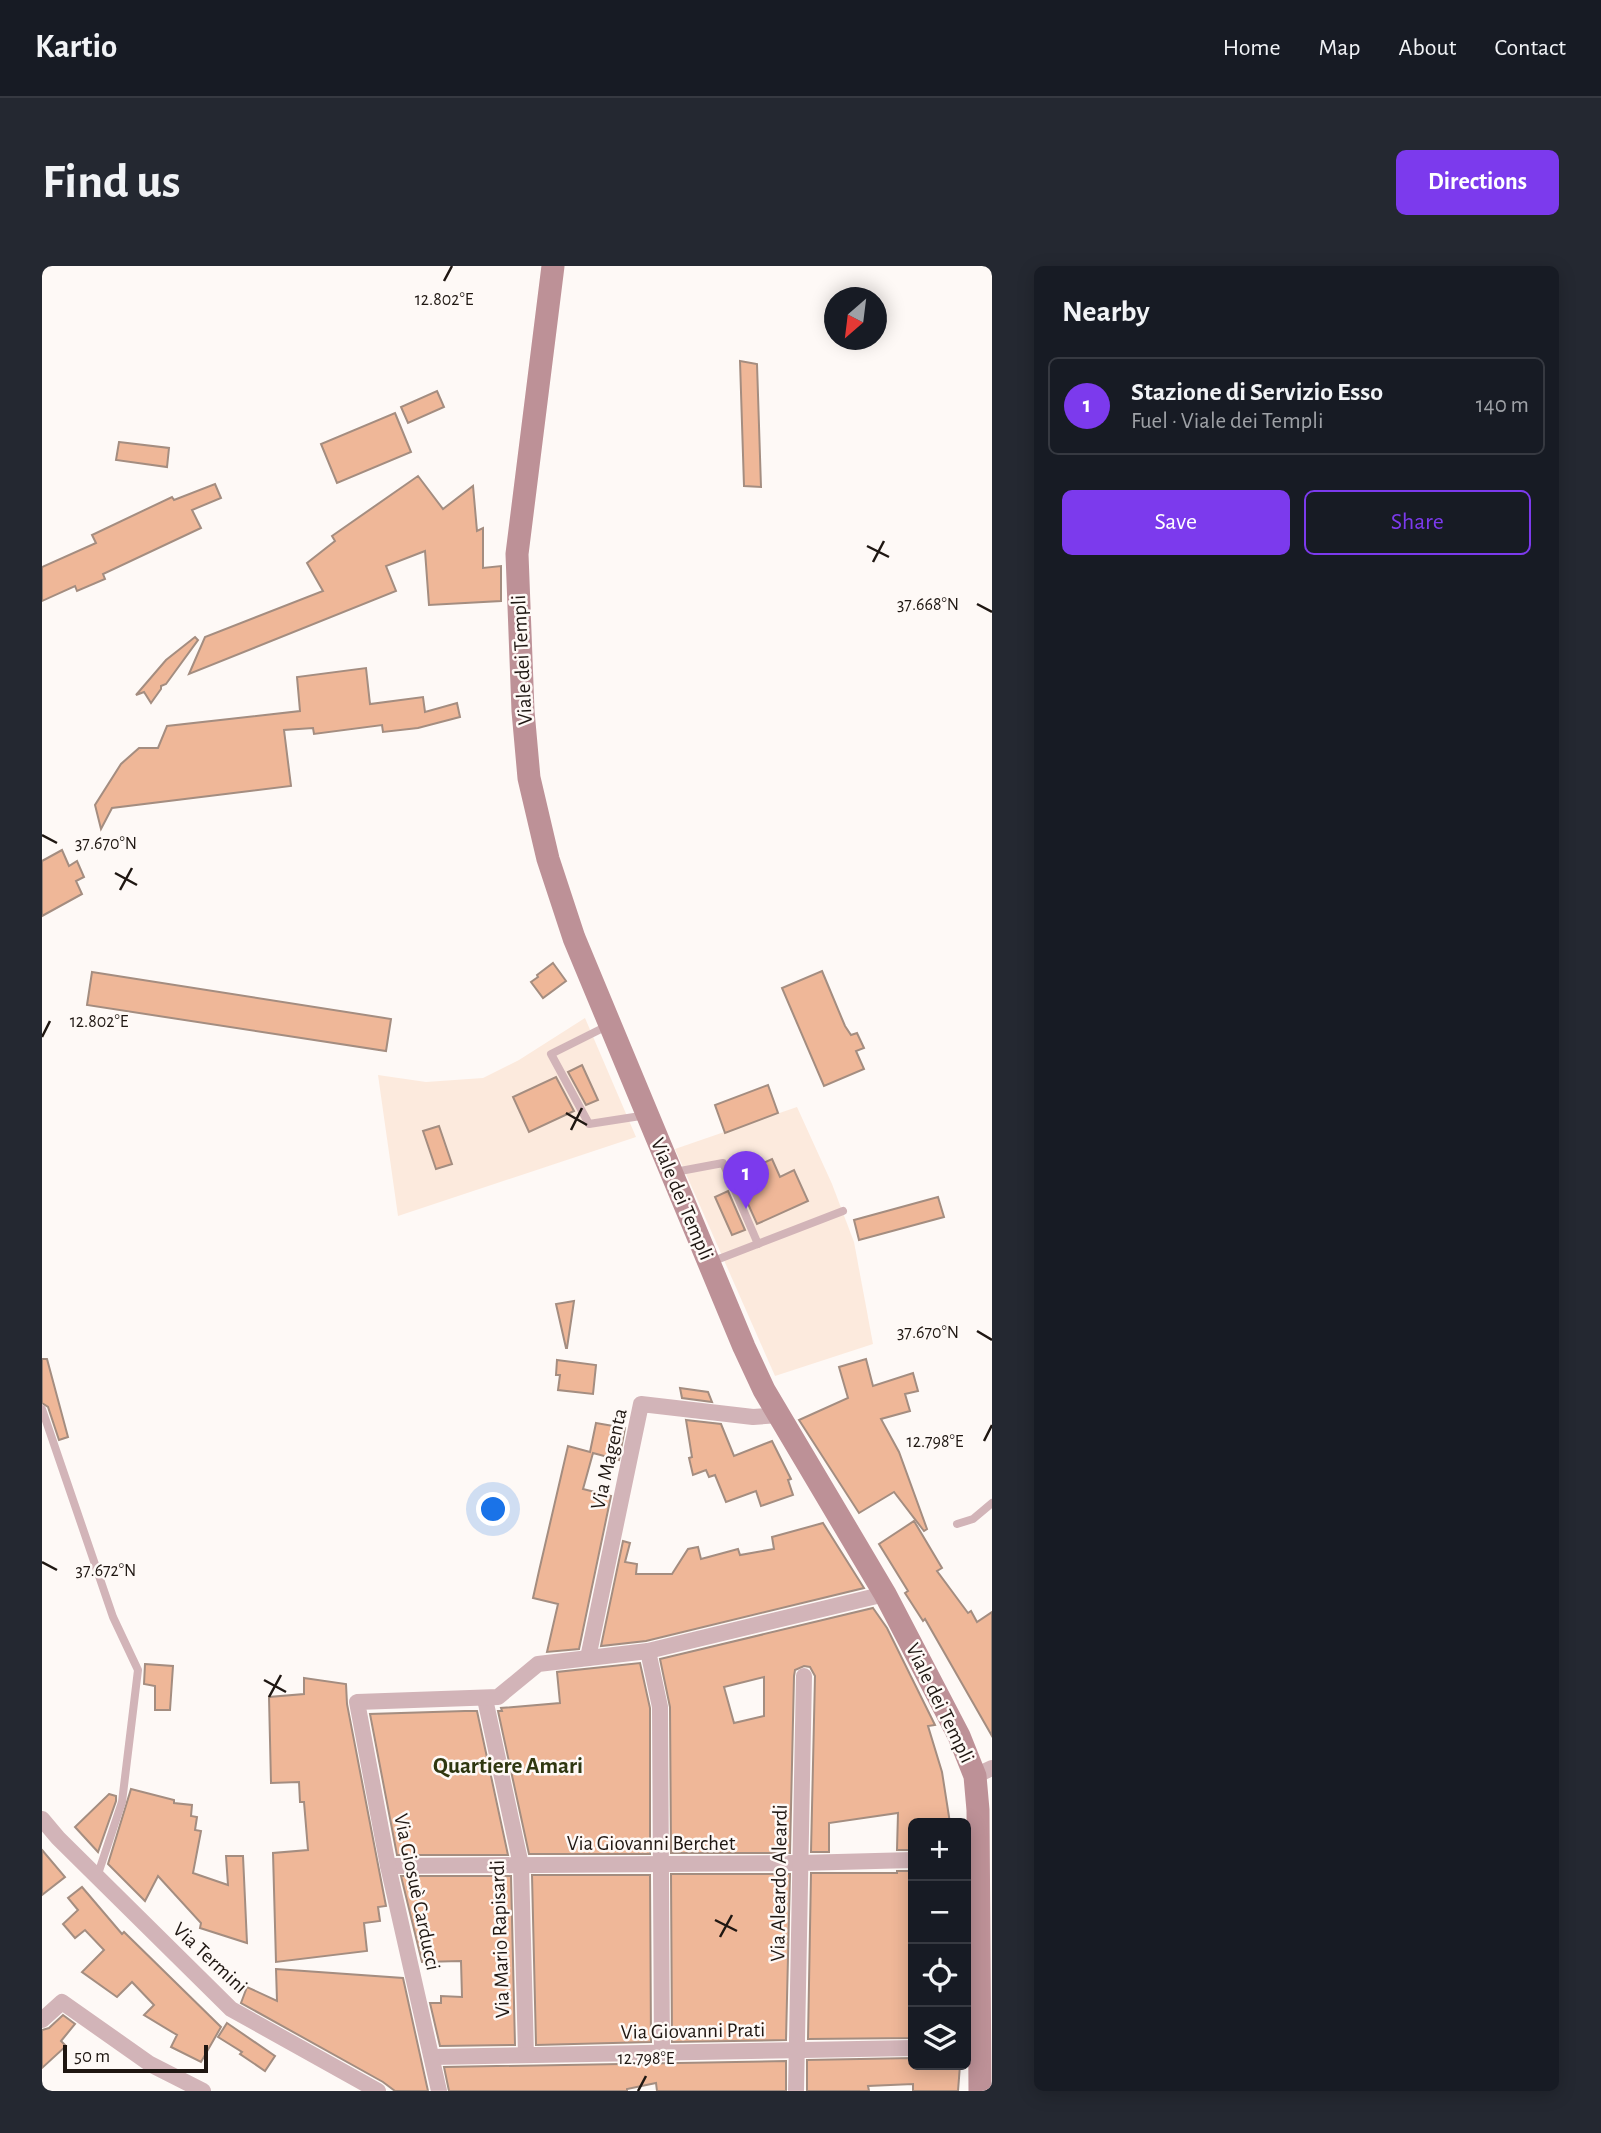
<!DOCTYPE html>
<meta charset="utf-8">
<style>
:root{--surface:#171b24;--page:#242831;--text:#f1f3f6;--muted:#9ea1a6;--line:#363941;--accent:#7c3aed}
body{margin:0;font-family:"Alegreya Sans",sans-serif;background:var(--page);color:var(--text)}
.controls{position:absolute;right:21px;bottom:21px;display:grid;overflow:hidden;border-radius:10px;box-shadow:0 4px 18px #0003}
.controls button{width:63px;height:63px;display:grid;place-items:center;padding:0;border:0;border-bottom:2px solid var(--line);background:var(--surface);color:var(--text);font:35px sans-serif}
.compass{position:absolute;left:782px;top:21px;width:63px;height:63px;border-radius:50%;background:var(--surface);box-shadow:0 4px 18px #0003;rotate:208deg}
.scale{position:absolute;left:21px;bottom:18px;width:145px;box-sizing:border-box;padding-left:7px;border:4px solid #1f1712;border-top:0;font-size:19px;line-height:24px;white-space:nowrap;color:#1f1712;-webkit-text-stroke:5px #fef9f6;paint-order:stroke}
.you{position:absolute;left:452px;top:1244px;width:24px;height:24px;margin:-18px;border:5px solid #fff;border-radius:50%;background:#1a73e8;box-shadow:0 0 0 10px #1a73e833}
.badge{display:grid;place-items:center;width:46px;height:46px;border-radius:50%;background:var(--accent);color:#fff;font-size:23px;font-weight:700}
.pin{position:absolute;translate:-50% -58px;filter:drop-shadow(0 2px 4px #0008)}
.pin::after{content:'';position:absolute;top:37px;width:24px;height:21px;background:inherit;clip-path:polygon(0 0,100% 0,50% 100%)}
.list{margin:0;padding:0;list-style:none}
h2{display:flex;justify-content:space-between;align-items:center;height:91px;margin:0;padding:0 28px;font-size:30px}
h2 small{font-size:23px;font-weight:400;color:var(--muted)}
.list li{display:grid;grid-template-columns:46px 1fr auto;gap:21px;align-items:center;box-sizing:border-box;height:98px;margin:0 14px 14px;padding:0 14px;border:2px solid var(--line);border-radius:10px}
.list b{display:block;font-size:26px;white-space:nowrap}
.list p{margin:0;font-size:23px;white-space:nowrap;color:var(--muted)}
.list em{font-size:23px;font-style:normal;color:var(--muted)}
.actions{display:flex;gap:14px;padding:21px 28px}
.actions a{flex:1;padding:16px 0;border:2px solid var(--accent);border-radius:10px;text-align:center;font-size:24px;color:var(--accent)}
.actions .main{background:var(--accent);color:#fff}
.icon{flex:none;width:38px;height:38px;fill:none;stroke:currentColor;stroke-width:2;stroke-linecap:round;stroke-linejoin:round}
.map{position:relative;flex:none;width:950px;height:1825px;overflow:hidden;border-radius:10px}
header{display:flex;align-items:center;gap:42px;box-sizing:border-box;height:98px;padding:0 35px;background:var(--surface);border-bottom:2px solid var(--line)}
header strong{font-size:33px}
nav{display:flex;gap:38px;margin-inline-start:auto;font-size:24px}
.intro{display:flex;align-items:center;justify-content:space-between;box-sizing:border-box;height:168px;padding:0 42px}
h1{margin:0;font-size:49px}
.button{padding:18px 32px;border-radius:10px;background:var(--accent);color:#fff;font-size:24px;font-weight:700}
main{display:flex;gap:42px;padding:0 42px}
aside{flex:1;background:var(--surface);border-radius:10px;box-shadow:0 4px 18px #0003}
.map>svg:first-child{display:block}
.built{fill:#fceadd}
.building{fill:#efb798;stroke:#a48d80;stroke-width:2;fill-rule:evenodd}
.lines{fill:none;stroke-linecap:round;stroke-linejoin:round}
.lane{stroke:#d2b4b8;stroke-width:8}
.street{stroke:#d2b4b8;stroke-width:16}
.secondary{stroke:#bd9197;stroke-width:23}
.ticks{fill:none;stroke:#1f1712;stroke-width:2.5}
.labels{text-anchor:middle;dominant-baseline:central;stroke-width:5;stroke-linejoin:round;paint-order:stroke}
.street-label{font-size:21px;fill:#1f1712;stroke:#fef9f6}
.neighbourhood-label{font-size:23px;font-weight:bold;fill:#2f3710;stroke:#fef9f6}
.ticks-label{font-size:18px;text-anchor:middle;fill:#1f1712;stroke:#fef9f6;stroke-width:5;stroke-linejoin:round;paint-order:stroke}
</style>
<header>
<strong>Kartio</strong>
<nav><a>Home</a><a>Map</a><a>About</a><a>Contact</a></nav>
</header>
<div class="intro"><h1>Find us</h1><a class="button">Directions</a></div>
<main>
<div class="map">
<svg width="950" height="1825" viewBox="0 0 950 1825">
<rect width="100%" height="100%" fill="#fef9f6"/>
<!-- built -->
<g class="built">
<path d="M 543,752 L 594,871 L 356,950 L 336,809 L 384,816 L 441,812 L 477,794 Z"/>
<path d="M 755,841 L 790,918 L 812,976 L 831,1078 L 733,1110 L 633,883 Z"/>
</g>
<!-- building -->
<g class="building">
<path d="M 698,95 L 715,98 L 719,221 L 702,220 Z"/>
<path d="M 395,125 L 402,141 L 366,157 L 359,141 Z"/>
<path d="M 353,147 L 369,186 L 295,217 L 279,178 Z"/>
<path d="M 77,176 L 127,182 L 125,201 L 74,194 Z"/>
<path d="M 376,210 L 401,243 L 431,220 L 435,265 L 441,262 L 441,302 L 459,300 L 459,335 L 387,339 L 383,285 L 344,300 L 354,325 L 147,408 L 163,371 L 281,325 L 265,297 L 293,275 L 290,270 Z"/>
<path d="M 173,218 L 179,232 L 150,244 L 159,262 L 61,308 L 63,313 L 35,325 L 33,320 L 0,335 L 0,301 L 54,277 L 50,269 L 130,231 L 132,234 Z"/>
<path d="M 153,371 L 156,374 L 124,418 L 119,420 L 119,423 L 109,437 L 102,426 L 94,429 L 124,394 Z"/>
<path d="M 324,402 L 328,438 L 381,431 L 383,446 L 415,437 L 418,451 L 376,462 L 341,466 L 340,459 L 272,468 L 271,462 L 242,464 L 249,520 L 70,542 L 59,563 L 53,539 L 79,498 L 97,482 L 116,482 L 125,460 L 258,445 L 255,411 Z"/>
<path d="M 20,584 L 27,600 L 35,595 L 42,611 L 34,615 L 40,628 L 0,650 L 0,595 Z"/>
<path d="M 511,697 L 524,715 L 501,732 L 489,716 L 496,711 L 495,709 Z"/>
<path d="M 780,705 L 803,760 L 809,769 L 815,767 L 822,782 L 814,785 L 822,803 L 782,820 L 740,722 Z"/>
<path d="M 50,706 L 349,753 L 344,785 L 45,739 Z"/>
<path d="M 540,799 L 556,834 L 544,839 L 526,806 Z"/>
<path d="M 514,811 L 532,845 L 487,866 L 471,831 Z"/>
<path d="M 726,819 L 736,847 L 683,867 L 673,839 Z"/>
<path d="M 397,860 L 410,898 L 394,903 L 381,865 Z"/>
<path d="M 730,893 L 738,911 L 752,904 L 766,935 L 715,958 L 698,920 L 720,910 L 715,900 Z"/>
<path d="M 686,925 L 703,964 L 690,969 L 673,931 Z"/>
<path d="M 896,931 L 902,951 L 817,974 L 812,954 Z"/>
<path d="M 532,1035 L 525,1082 L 524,1082 L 514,1038 Z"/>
<path d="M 0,1093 L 5,1093 L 26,1171 L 17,1174 L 6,1141 L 0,1137 Z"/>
<path d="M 824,1093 L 831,1120 L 871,1107 L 876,1125 L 863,1128 L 868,1145 L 839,1153 L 857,1186 L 885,1263 L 882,1265 L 852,1226 L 817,1247 L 757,1154 L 806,1132 L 797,1101 Z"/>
<path d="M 515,1094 L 554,1099 L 551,1128 L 516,1124 L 518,1109 L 514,1109 Z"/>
<path d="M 638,1122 L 666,1126 L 670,1136 L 640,1132 Z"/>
<path d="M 644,1154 L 679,1158 L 692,1190 L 730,1175 L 749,1213 L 746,1214 L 751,1229 L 719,1240 L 714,1225 L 684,1236 L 673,1209 L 667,1211 L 664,1204 L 651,1209 L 647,1192 L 650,1191 Z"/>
<path d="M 554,1157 L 583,1162 L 577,1194 L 551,1187 L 541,1223 L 569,1230 L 537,1383 L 505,1386 L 516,1338 L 491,1332 L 497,1305 L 526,1180 L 548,1186 Z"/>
<path d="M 872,1255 L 900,1302 L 895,1305 L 926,1347 L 929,1345 L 935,1356 L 950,1346 L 950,1470 L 883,1353 L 881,1355 L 863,1327 L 866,1325 L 837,1278 Z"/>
<path d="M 781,1257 L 822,1322 L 604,1375 L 559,1380 L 581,1275 L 588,1277 L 583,1296 L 595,1298 L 594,1308 L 630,1308 L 646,1283 L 656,1281 L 659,1293 L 696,1283 L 698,1289 L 732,1283 L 730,1271 Z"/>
<path d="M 831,1342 L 845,1362 L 893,1459 L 886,1460 L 900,1506 L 908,1557 L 871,1557 L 871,1584 L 855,1584 L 856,1547 L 787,1557 L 787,1586 L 769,1586 L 773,1410 L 768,1401 L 762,1400 L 753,1404 L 752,1410 L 748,1587 L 629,1587 L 628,1441 L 618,1393 ZM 722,1411 L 722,1450 L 692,1457 L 682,1421 Z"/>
<path d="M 598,1397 L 608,1442 L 608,1588 L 487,1588 L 456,1445 L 460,1445 L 459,1442 L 518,1437 L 515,1406 Z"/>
<path d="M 103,1398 L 131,1400 L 128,1444 L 113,1444 L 113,1420 L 102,1418 Z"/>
<path d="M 262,1412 L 304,1418 L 305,1438 L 344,1640 L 336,1641 L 338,1655 L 322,1657 L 325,1685 L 234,1696 L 231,1587 L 266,1584 L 262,1536 L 258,1536 L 257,1516 L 229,1517 L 227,1431 L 262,1428 Z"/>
<path d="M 423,1445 L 435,1445 L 466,1589 L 355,1589 L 328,1448 Z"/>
<path d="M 89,1523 L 132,1534 L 132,1537 L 150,1539 L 149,1550 L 155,1551 L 153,1564 L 159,1565 L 151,1607 L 186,1619 L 184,1590 L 201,1590 L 205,1677 L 158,1662 L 159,1657 L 116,1610 L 103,1635 L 66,1598 Z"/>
<path d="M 67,1528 L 74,1530 L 74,1535 L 56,1586 L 33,1561 Z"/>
<path d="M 0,1584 L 23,1611 L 0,1629 Z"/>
<path d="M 855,1605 L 871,1605 L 871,1772 L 766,1773 L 769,1607 L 855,1607 Z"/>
<path d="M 629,1608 L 748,1608 L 744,1774 L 630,1776 Z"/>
<path d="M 490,1609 L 608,1609 L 609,1776 L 494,1779 Z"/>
<path d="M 359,1610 L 469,1610 L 473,1779 L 398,1780 L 388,1737 L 399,1737 L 399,1730 L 420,1731 L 419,1695 L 380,1696 Z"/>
<path d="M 40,1621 L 80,1668 L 82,1666 L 179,1761 L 159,1796 L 129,1781 L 135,1769 L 102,1749 L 112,1739 L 90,1716 L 75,1731 L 40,1706 L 62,1684 L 43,1664 L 33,1672 L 21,1658 L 36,1644 L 26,1632 Z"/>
<path d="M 234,1703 L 361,1712 L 386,1825 L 353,1825 L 341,1816 L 199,1737 L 205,1721 L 235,1735 Z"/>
<path d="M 21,1749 L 33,1758 L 19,1775 L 24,1780 L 0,1802 L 0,1764 L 7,1762 Z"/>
<path d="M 185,1757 L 233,1790 L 223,1805 L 198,1788 L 200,1786 L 176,1771 Z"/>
<path d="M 871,1792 L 871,1799 L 918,1799 L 916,1825 L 871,1825 L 871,1818 L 826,1820 L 827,1825 L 765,1825 L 765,1794 Z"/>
<path d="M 744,1795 L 744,1825 L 615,1825 L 614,1817 L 585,1823 L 585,1825 L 407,1825 L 402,1801 Z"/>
</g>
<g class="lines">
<!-- lane -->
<g class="lane">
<path d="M 565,760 L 509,788 L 547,858 L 605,849"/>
<path d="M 633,906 L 681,897 L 716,978"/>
<path d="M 669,996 L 801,945"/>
<path d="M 0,1143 L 71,1351 L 96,1404 L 80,1536 L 55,1611"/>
<path d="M 915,1258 L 931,1253 L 950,1237"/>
</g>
<!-- street -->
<g class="street">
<path d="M 606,1385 L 618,1441 L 620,1787"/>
<path d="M 546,1392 L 599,1138 L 711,1151 L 737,1149"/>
<path d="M 443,1433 L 479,1599 L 484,1789"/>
<path d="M 933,1510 L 950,1502"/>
<path d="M 0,1553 L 16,1572 L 189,1743 L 336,1825"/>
<path d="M 346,1600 L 758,1597 L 871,1594"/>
<path d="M 0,1754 L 20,1736 L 108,1798 L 161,1825"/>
<path d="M 390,1791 L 871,1782"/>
<path d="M 397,1825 L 346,1600 L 315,1436 L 456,1431 L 496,1398 L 606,1385 L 843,1328"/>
<path d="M 754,1825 L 762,1410"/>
</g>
<!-- secondary -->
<path class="secondary" d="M 511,0 L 475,288 L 481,445 L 487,512 L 506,593 L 532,672 L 702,1081 L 722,1124 L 843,1328 L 917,1470 L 933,1510 L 936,1544 L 938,1825"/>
</g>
<!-- ticks -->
<path class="ticks" d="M 402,15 L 410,0M 825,280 L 847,291M 831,296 L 842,275M 935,338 L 950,346M 0,569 L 15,577M 73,607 L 95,619M 78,624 L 90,602M 0,771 L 8,755M 524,847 L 545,859M 529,864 L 540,842M 935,1065 L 950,1074M 942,1175 L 950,1159M 0,1296 L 15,1304M 222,1414 L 244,1426M 227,1431 L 239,1409M 673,1654 L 695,1665M 678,1671 L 690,1649M 596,1825 L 604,1810"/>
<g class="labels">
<!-- street labels -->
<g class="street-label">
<text transform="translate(480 394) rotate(-93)">Viale dei Templi</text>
<text transform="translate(640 933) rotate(67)">Viale dei Templi</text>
<text transform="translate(567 1193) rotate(-77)">Via Magenta</text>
<text transform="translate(898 1437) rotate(64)">Viale dei Templi</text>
<text x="609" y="1577">Via Giovanni Berchet</text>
<text transform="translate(737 1617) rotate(-89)">Via Aleardo Aleardi</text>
<text transform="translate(375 1626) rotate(78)">Via Giosuè Carducci</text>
<text transform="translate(458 1673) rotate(-92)">Via Mario Rapisardi</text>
<text transform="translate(168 1692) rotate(43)">Via Termini</text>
<text transform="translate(651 1765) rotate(-1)">Via Giovanni Prati</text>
</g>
<!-- neighbourhood labels -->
<g class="neighbourhood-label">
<text x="466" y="1500">Quartiere Amari</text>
</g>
</g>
<g class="ticks-label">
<text x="402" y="39">12.802°E</text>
<text x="886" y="344">37.668°N</text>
<text x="64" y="583">37.670°N</text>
<text x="57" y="761">12.802°E</text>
<text x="886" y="1072">37.670°N</text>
<text x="893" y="1181">12.798°E</text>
<text x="64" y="1310">37.672°N</text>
<text x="604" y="1798">12.798°E</text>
</g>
</svg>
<div class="controls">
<button>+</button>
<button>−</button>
<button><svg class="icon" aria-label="locate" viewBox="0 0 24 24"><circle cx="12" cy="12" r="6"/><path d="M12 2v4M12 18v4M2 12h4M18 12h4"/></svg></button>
<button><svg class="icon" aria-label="layers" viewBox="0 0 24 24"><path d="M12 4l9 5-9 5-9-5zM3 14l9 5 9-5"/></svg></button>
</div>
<svg class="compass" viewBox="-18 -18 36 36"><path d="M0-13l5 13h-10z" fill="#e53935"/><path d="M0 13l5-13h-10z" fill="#9ea1a6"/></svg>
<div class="scale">50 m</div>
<div class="you"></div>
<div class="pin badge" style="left:704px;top:943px">1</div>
</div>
<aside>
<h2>Nearby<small></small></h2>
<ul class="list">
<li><span class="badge">1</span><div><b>Stazione di Servizio Esso</b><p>Fuel · Viale dei Templi</p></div><em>140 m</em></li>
</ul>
<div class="actions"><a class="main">Save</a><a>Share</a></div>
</aside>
</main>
